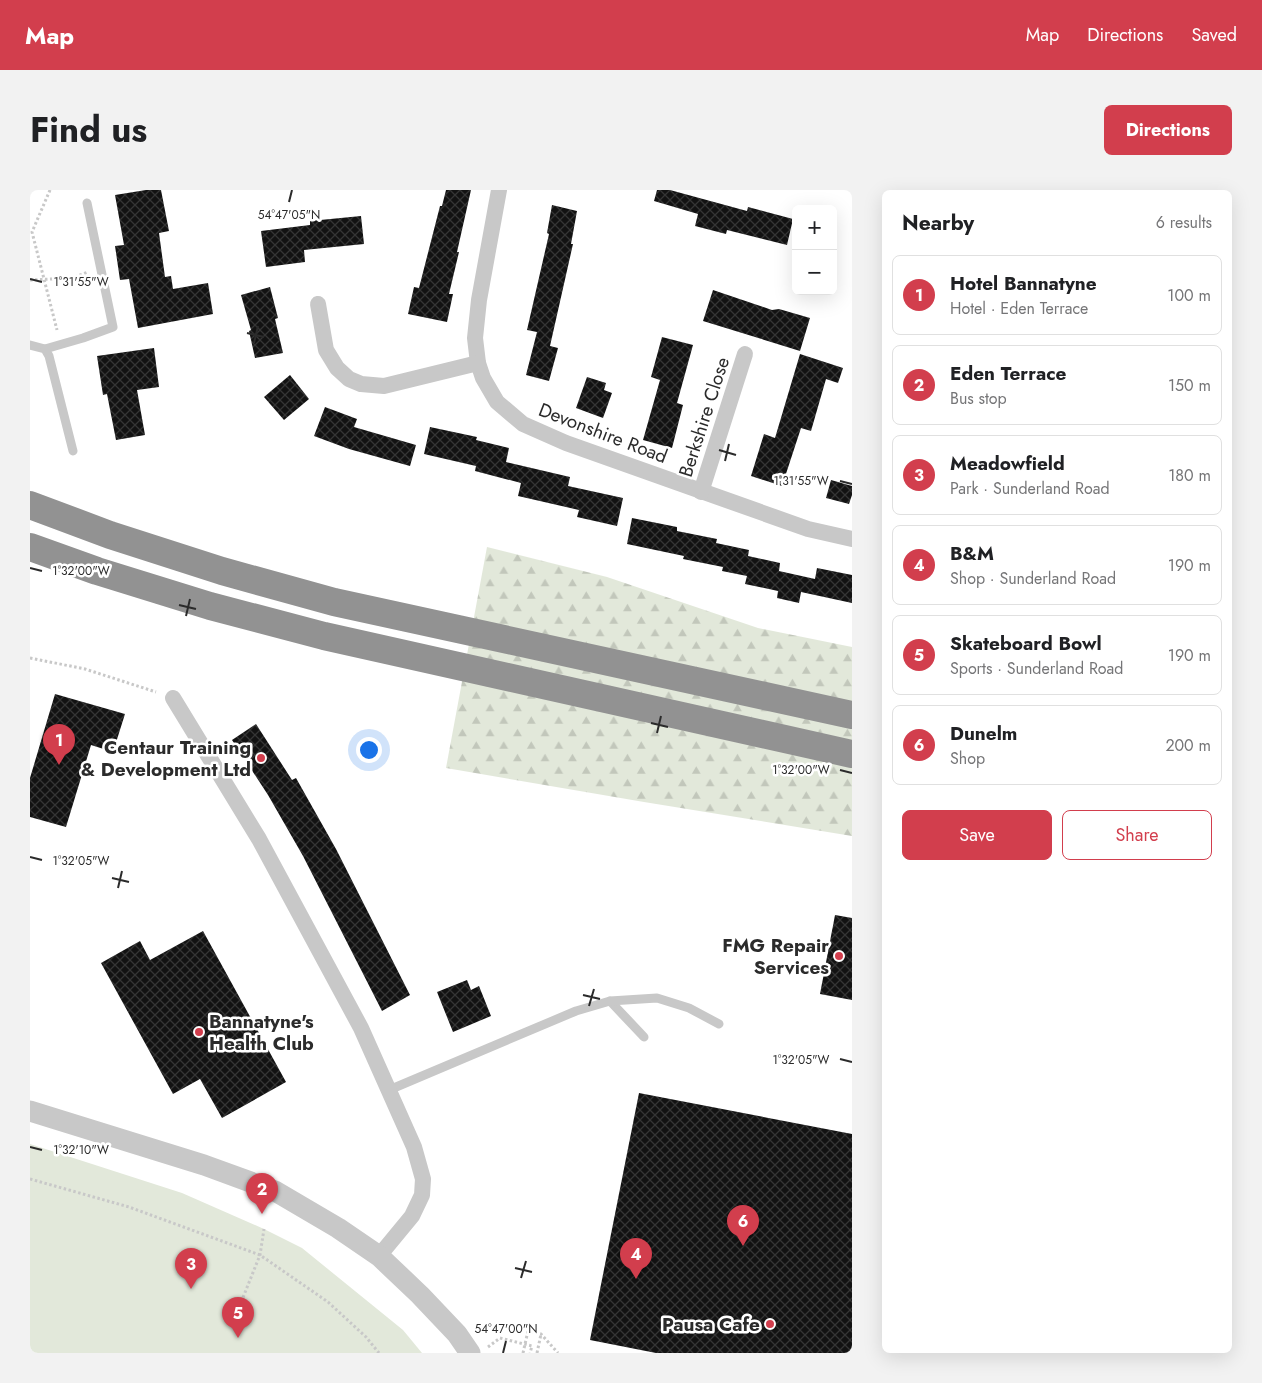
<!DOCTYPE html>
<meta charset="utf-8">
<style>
:root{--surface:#fff;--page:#f2f2f2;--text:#202124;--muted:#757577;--line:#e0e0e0;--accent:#d23e4d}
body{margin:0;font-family:Jost,sans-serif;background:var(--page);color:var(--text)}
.controls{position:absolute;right:15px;top:15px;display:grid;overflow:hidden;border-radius:8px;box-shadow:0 5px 20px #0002}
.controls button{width:45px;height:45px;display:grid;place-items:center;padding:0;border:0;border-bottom:1px solid var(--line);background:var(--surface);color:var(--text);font:25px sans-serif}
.you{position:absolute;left:338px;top:559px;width:18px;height:18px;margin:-12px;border:4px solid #fff;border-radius:50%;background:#1a73e8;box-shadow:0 0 0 8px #1a73e833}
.badge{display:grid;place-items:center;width:32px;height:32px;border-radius:50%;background:var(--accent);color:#fff;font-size:16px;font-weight:700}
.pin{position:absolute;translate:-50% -41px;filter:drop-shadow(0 1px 2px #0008)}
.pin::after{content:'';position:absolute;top:26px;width:18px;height:15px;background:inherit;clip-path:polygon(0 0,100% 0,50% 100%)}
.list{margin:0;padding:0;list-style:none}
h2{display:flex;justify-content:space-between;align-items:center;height:65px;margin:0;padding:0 20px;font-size:21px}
h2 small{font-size:16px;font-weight:400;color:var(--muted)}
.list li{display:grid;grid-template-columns:32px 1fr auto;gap:15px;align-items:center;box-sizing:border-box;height:80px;margin:0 10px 10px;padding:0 10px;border:1px solid var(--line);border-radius:8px}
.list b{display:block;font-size:19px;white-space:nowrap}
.list p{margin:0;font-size:16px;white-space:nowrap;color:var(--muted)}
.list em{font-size:16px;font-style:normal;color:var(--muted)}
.actions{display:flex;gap:10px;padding:15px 20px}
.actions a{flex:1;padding:11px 0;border:1px solid var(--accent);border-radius:8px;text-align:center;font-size:18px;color:var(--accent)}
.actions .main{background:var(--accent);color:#fff}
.map{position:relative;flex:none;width:822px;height:1163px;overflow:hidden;border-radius:8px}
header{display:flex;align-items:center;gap:30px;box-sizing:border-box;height:70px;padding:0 25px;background:var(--accent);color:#fff}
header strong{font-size:24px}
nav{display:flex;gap:28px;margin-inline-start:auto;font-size:18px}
.intro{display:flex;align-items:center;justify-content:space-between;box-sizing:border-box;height:120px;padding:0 30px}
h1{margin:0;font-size:35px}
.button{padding:12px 22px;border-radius:8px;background:var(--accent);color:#fff;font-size:18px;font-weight:700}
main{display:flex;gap:30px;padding:0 30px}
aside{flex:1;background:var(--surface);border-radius:8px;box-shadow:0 5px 20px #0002}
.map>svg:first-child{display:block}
.forest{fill:url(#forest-firs)}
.park{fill:#e2e8da}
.building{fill:url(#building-cross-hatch)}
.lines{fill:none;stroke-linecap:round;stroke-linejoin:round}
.path{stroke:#c8c8c8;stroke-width:3;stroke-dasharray:2.5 2.5;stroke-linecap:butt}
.service{stroke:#c8c8c8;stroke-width:9}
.minor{stroke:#c8c8c8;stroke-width:16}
.tertiary{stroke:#c8c8c8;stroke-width:21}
.motorway{stroke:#929292;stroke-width:28}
.ticks{fill:none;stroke:#2b2b2b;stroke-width:2}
.poi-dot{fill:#d23e4d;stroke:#fff;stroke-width:2}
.labels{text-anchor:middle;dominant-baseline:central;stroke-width:5;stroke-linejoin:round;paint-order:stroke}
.street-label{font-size:19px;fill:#2b2b2b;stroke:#fff}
.poi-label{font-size:19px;font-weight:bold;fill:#2b2b2b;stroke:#fff;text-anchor:end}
.ticks-label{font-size:12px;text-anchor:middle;fill:#2b2b2b;stroke:#fff;stroke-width:5;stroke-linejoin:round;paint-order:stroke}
</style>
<header>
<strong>Map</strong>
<nav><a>Map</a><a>Directions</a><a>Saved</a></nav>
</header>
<div class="intro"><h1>Find us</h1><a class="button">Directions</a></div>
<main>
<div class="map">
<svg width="822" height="1163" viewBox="0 0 822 1163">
<defs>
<pattern id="forest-firs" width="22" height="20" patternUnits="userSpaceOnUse" patternTransform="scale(1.25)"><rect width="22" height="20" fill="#e2e8da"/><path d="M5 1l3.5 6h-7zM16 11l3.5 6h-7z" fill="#c2c7bb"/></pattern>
<pattern id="building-cross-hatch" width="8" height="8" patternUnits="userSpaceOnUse" patternTransform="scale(1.25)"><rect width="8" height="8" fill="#121212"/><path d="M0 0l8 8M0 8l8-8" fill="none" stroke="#353535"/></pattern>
</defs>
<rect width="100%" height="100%" fill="#fff"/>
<!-- forest -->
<path class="forest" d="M 457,357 L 577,387 L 728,438 L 822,457 L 822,646 L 614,612 L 416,578 Z"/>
<!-- park -->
<path class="park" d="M 0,954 L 152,1003 L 234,1039 L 272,1058 L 373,1140 L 392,1163 L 0,1163 Z"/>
<!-- building -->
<g class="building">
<path d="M 116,0 L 131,0 L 139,41 L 129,43 L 135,87 L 141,86 L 143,99 L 178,93 L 183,124 L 108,138 L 99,89 L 90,90 L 85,56 L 94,55 L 85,5 Z"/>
<path d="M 416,0 L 441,0 L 427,62 L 429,62 L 419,104 L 423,104 L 417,132 L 378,124 L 384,97 L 389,98 L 410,16 L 412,16 Z"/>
<path d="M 627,0 L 640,0 L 717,21 L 718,17 L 763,29 L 757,55 L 697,40 L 696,44 L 665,36 L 668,24 L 624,11 Z"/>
<path d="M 522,15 L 547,21 L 541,54 L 543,54 L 520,156 L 528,158 L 519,191 L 496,185 L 507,142 L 497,140 L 519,44 L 517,43 Z"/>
<path d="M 331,26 L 334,54 L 274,60 L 275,72 L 236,77 L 231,41 L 280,35 L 280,31 Z"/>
<path d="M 240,97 L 248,128 L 245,129 L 253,163 L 225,168 L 219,141 L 221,140 L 211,105 Z"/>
<path d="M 683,100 L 742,120 L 749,119 L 780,128 L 770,161 L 673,131 Z"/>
<path d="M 632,147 L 663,155 L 647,213 L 653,215 L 642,258 L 613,250 L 630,190 L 621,187 Z"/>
<path d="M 124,158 L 129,197 L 107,200 L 115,245 L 86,250 L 77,204 L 73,205 L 67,166 Z"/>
<path d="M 770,164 L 813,178 L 808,193 L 796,189 L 781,241 L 771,238 L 752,296 L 721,286 L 734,244 L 745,248 Z"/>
<path d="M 260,185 L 279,209 L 254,230 L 234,207 Z"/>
<path d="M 557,187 L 576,193 L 574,200 L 582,203 L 573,228 L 546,218 Z"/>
<path d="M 295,217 L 327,229 L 324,237 L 386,255 L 380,276 L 319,259 L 284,246 Z"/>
<path d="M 400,237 L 447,247 L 446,250 L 479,258 L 476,272 L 540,287 L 538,296 L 593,308 L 587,336 L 547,327 L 549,320 L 488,306 L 491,293 L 445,281 L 446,276 L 394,264 Z"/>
<path d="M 801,290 L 822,296 L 822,305 L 819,314 L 796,308 Z"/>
<path d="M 602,328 L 647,337 L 647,341 L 687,349 L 686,353 L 719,360 L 718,366 L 750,373 L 749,381 L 785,389 L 787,378 L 822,385 L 822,413 L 771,402 L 769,413 L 747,408 L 748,401 L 715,394 L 717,386 L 692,381 L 693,377 L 653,369 L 654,366 L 597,354 Z"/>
<path d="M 25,504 L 95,524 L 83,562 L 61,555 L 36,637 L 0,627 L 0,588 Z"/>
<path d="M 226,534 L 262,590 L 266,588 L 306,659 L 380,805 L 352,821 L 273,666 L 238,605 L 202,550 Z"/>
<path d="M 805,725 L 822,728 L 822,810 L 790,804 Z"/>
<path d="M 173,741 L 256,892 L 192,928 L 170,889 L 143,904 L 71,773 L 110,751 L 120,770 Z"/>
<path d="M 437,790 L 441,800 L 449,796 L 461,826 L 423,842 L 407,802 Z"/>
<path d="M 609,903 L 822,944 L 822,1163 L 626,1163 L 560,1150 Z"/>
</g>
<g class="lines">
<!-- path -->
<g class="path">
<path d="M 20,0 L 2,42 L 27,140"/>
<path d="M 0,90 L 42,88 L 58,82"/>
<path d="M 0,468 L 55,479 L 126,502"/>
<path d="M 0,989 L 99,1017 L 230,1065 L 298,1112 L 336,1147 L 349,1163"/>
<path d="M 208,1116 L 212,1110 L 230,1065 L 234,1039"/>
<path d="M 458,1157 L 470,1148 L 502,1156 L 500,1163"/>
<path d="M 493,1163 L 498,1141 L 511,1144 L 528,1163"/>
<path d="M 507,1163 L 511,1144"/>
</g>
<!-- service -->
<g class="service">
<path d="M 0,155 L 15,159 L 19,166 L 43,261"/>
<path d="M 15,159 L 53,148 L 83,137 L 57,13"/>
<path d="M 580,811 L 614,847"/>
<path d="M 359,900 L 546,821 L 580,811 L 627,808 L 659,818 L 689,834"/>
</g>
<!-- minor -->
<g class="minor">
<path d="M 469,0 L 449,110 L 445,148 L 448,173 L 453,188 L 467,212 L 493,234 L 536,253 L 778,339 L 822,349"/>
<path d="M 288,114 L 296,160 L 307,178 L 319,189 L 331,194 L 354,196 L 448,173"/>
<path d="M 671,302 L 715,164"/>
<path d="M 143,508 L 229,649 L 331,838 L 384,957 L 393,989 L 392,1005 L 382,1026 L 349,1066"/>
</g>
<!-- tertiary -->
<path class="tertiary" d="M 0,921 L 174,975 L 245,1001 L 308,1038 L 349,1066 L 390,1105 L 427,1144 L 440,1163"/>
<!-- motorway -->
<g class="motorway">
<path d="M 0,315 L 80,345 L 192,381 L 304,412 L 822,525"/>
<path d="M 0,357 L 67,381 L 180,416 L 294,446 L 822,564"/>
</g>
</g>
<!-- ticks -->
<path class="ticks" d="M 259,12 L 262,0M 0,89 L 12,92M 217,143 L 234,147M 224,153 L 228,136M 689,260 L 706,265M 695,271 L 699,254M 810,291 L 822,294M 0,378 L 12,381M 149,415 L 166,419M 156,426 L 160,409M 621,533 L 638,537M 627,543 L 631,526M 810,580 L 822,583M 0,667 L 12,670M 82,688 L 99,692M 88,698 L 92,681M 553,805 L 570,809M 559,816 L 564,799M 810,869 L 822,872M 0,957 L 12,960M 485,1078 L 502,1082M 491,1088 L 496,1071M 473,1163 L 476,1151"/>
<!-- markers -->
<g class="poi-dot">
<circle cx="231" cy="568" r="5"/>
<circle cx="809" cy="766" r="5"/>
<circle cx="169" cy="842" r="5"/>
<circle cx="740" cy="1134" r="5"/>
</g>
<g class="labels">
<!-- street labels -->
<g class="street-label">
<text transform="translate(674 227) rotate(-72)">Berkshire Close</text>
<text transform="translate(573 243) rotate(21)">Devonshire Road</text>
</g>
<!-- poi labels -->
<g class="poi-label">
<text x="221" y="557">Centaur Training<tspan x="221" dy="22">&amp; Development Ltd</tspan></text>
<text x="799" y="755">FMG Repair<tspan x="799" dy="22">Services</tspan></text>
<text x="179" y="831" text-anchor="start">Bannatyne's<tspan x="179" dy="22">Health Club</tspan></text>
<text x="730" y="1134">Pausa Cafe</text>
</g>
</g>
<g class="ticks-label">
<text x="259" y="29">54°47'05"N</text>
<text x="51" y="96">1°31'55"W</text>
<text x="771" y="295">1°31'55"W</text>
<text x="51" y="385">1°32'00"W</text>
<text x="771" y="584">1°32'00"W</text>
<text x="51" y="675">1°32'05"W</text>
<text x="771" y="874">1°32'05"W</text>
<text x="51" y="964">1°32'10"W</text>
<text x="476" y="1143">54°47'00"N</text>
</g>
</svg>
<div class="controls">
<button>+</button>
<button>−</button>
</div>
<div class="you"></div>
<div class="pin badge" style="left:29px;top:575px">1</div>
<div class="pin badge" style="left:232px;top:1024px">2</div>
<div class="pin badge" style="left:161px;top:1099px">3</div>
<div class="pin badge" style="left:606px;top:1089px">4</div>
<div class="pin badge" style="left:208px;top:1148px">5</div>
<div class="pin badge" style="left:713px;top:1056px">6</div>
</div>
<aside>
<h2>Nearby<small>6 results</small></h2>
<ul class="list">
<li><span class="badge">1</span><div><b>Hotel Bannatyne</b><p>Hotel · Eden Terrace</p></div><em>100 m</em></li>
<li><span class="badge">2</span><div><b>Eden Terrace</b><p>Bus stop</p></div><em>150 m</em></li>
<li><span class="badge">3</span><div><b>Meadowfield</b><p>Park · Sunderland Road</p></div><em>180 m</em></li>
<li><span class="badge">4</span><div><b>B&amp;M</b><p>Shop · Sunderland Road</p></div><em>190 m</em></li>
<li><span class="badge">5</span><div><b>Skateboard Bowl</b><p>Sports · Sunderland Road</p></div><em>190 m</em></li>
<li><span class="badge">6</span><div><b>Dunelm</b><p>Shop</p></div><em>200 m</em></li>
</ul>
<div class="actions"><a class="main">Save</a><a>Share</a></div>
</aside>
</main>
